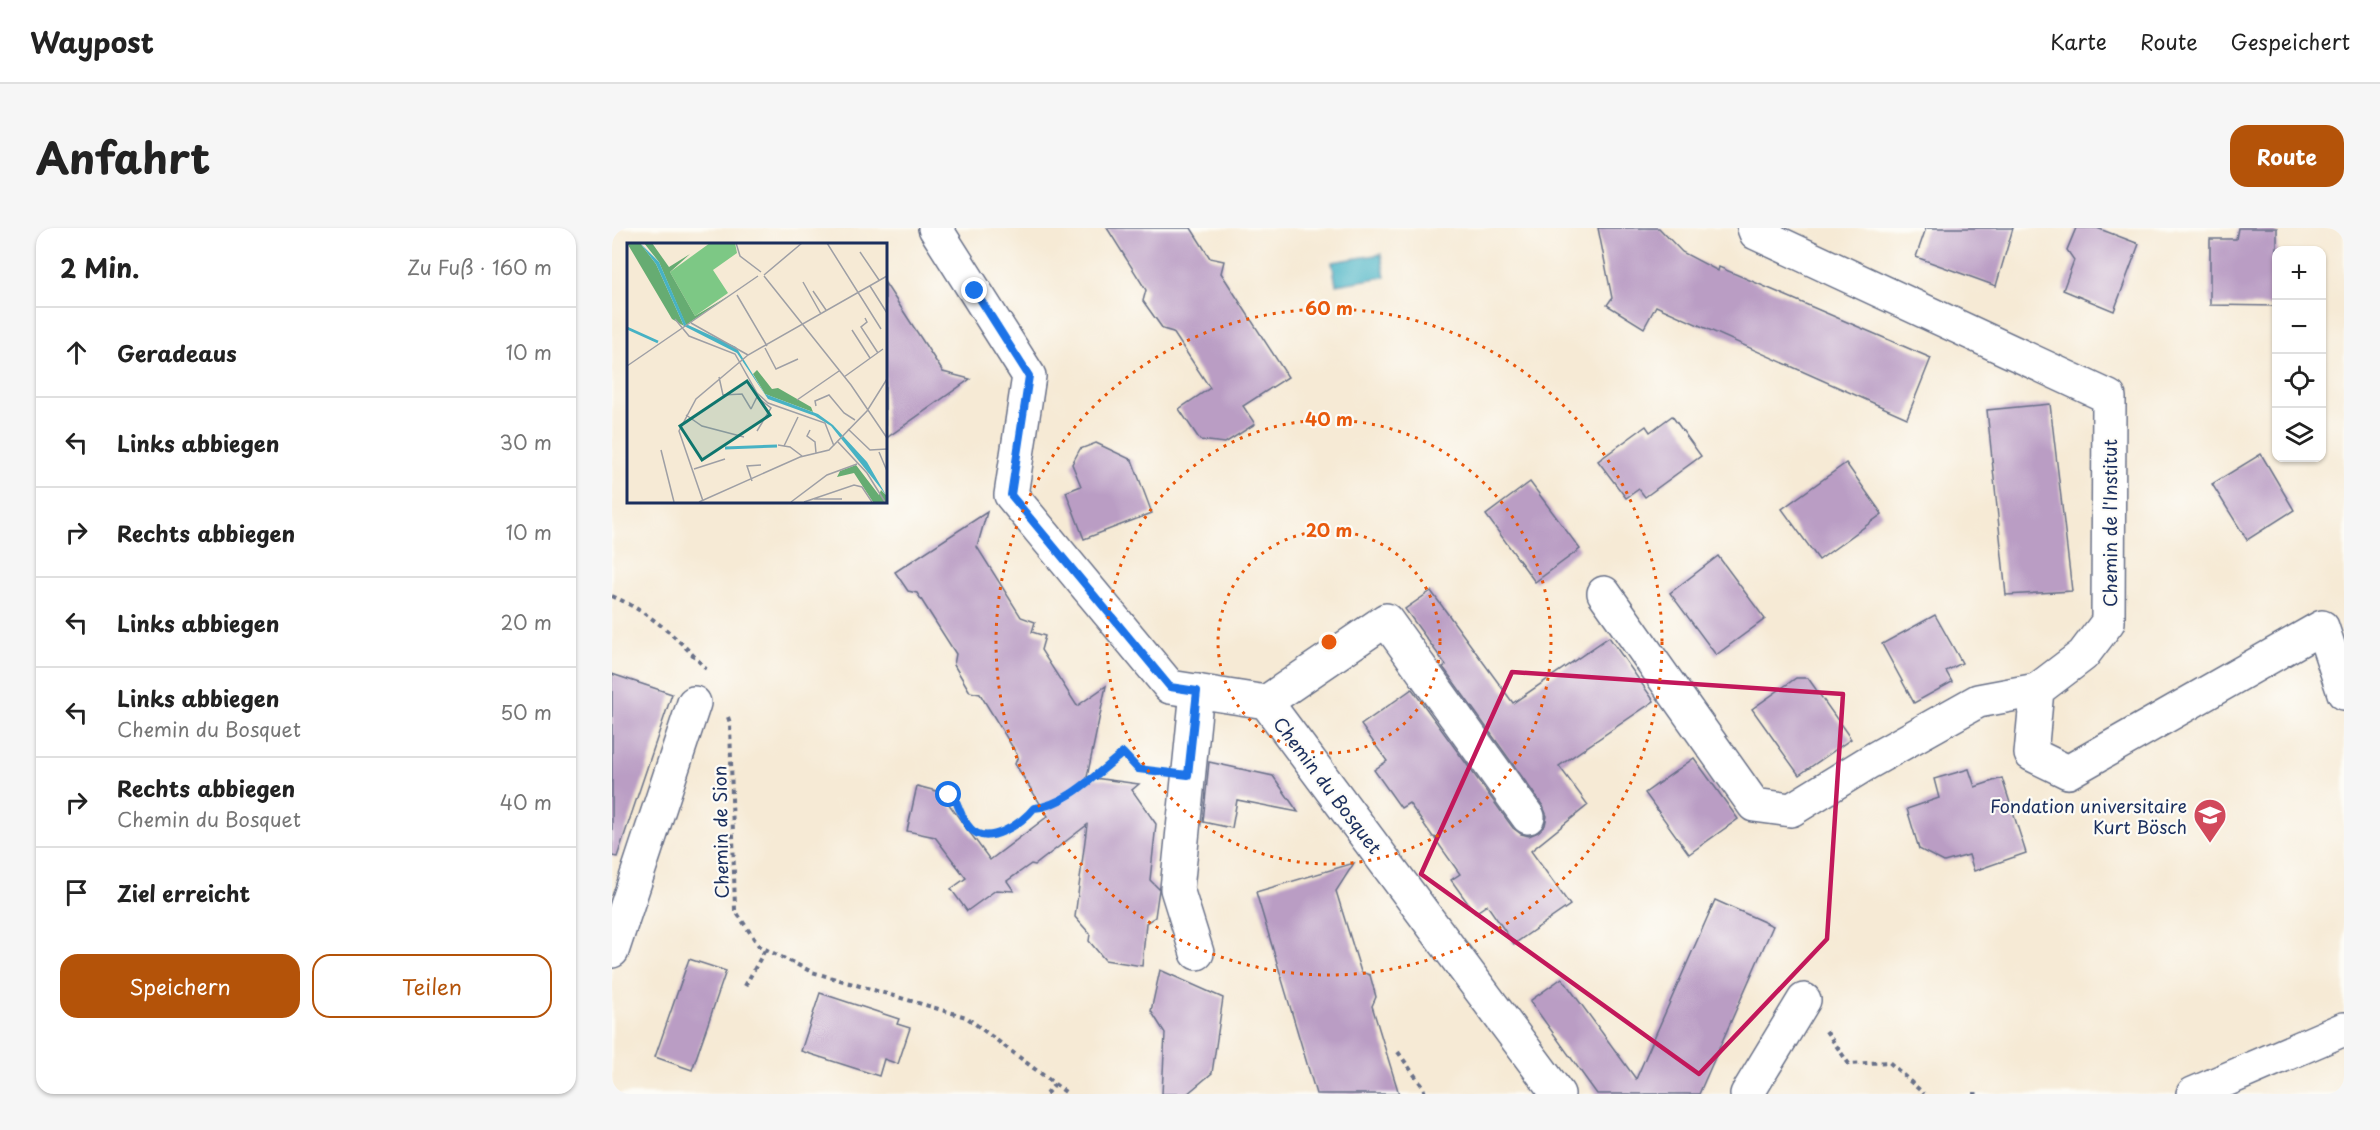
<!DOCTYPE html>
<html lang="de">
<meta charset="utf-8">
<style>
:root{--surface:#fff;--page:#f6f6f6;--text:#222;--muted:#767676;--line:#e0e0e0;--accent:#b45309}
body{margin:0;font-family:"Playpen Sans",sans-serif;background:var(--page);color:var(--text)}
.controls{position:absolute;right:18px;top:18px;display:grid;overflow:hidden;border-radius:12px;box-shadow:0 2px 4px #0004}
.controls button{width:54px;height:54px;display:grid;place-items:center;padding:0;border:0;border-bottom:2px solid var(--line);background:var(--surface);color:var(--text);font:30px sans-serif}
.stop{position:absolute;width:18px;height:18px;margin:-14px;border:4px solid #1a73e8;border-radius:50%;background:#fff}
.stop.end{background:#1a73e8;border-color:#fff;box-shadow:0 2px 6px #0008}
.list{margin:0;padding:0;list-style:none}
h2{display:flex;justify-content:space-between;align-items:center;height:78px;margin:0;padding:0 24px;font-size:26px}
h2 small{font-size:20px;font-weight:400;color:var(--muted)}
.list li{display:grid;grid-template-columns:39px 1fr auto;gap:18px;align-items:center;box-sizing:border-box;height:90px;padding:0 24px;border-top:2px solid var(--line)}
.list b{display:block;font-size:22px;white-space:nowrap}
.list p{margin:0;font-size:20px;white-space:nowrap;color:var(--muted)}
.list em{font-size:20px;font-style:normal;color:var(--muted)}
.actions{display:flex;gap:12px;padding:18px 24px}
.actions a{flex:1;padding:14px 0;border:2px solid var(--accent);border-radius:18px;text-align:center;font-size:21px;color:var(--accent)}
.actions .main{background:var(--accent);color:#fff}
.icon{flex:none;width:33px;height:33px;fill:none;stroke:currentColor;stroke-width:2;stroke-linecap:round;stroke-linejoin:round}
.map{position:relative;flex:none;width:1732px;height:866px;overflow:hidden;border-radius:18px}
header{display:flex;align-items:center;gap:36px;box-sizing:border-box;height:84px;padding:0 30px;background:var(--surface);border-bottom:2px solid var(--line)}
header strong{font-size:28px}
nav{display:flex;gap:33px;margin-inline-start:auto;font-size:21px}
.intro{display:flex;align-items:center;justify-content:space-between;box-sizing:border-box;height:144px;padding:0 36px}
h1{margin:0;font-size:42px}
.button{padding:15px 27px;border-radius:18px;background:var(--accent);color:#fff;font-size:21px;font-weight:700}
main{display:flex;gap:36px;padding:0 36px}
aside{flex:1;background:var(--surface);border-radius:18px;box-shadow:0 2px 4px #0004}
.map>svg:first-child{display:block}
.water{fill:#47b2c4;stroke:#317091;stroke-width:1.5}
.building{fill:#ba9dc4}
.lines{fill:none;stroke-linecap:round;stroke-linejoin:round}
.minor-casing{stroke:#687088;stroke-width:36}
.path{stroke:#687088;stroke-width:4;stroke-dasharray:4.5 4.5;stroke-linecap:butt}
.minor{stroke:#fff;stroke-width:33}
.route{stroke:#1a73e8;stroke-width:8}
.marked{fill:none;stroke:#c2185b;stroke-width:4.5;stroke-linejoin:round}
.ring{fill:none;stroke:#e8590c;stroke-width:3;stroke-dasharray:3 6}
.labels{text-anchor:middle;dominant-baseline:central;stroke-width:4.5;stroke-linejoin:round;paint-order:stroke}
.street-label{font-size:18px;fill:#1b2f5e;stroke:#fdfcf7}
.poi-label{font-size:18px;fill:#1b2f5e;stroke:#fdfcf7;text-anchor:end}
.inset-river{fill:none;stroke:#47b2c4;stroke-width:3}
.inset-road{fill:none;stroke:#9e9fa5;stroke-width:1.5}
.view{fill:#0f766e;fill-opacity:0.15;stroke:#0f766e;stroke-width:3}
.inset-edge{fill:none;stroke:#1b2f5e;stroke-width:3}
.centre{fill:#e8590c;stroke:#fdfcf7;stroke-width:3}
.ring-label{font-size:18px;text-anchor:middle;font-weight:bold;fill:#e8590c;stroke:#fdfcf7;stroke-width:4.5;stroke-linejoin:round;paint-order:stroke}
</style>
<header>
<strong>Waypost</strong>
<nav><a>Karte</a><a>Route</a><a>Gespeichert</a></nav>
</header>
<div class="intro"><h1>Anfahrt</h1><a class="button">Route</a></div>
<main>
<aside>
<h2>2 Min.<small>Zu Fuß · 160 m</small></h2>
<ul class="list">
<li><svg class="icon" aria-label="ahead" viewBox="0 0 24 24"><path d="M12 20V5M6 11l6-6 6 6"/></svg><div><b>Geradeaus</b></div><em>10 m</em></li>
<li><svg class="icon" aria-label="left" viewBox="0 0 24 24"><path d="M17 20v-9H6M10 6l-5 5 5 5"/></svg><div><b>Links abbiegen</b></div><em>30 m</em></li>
<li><svg class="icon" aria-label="right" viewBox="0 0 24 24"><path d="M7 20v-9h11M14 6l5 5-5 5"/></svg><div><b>Rechts abbiegen</b></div><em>10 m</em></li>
<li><svg class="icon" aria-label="left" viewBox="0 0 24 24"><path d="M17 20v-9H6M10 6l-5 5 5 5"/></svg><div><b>Links abbiegen</b></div><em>20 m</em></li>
<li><svg class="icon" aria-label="left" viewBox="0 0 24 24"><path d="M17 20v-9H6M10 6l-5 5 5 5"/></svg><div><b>Links abbiegen</b><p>Chemin du Bosquet</p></div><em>50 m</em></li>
<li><svg class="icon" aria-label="right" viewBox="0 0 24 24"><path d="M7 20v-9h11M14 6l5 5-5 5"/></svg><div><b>Rechts abbiegen</b><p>Chemin du Bosquet</p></div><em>40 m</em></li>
<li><svg class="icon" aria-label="arrive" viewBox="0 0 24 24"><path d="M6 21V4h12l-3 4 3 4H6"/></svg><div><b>Ziel erreicht</b></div></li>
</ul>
<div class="actions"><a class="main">Speichern</a><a>Teilen</a></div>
</aside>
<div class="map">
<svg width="1732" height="866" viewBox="0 0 1732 866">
<rect width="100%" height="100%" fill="#fdfcf7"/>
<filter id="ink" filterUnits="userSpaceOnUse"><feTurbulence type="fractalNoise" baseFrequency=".0167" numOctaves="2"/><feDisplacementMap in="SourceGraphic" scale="12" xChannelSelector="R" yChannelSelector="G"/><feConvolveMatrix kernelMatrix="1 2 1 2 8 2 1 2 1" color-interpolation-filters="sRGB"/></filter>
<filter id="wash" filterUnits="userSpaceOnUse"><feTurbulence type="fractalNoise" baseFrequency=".008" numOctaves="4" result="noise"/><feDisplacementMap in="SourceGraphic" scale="24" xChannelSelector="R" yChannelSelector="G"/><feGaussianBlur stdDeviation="1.35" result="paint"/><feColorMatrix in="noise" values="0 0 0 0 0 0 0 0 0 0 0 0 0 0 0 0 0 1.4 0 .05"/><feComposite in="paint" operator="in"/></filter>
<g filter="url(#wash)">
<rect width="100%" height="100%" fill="#f6ead5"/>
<!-- water -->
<path class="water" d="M 769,26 L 773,49 L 724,57 L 720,34 Z"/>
<g id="blocks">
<!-- building -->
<g class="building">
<path d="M 495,0 L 579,0 L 598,30 L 612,33 L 609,45 L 676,149 L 631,178 L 643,196 L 613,215 L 588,212 L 567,181 L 598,160 L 561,104 L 551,101 L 531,73 L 534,62 Z"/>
<path d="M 986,0 L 1047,0 L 1070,24 L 1106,43 L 1107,39 L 1319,130 L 1295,190 L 1044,78 L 1032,100 L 995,77 L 1000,70 Z"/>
<path d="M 1314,0 L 1401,0 L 1384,58 L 1304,29 Z"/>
<path d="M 1464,0 L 1485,0 L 1527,16 L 1502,83 L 1451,62 L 1462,32 L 1455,22 Z"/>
<path d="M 1626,0 L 1665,0 L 1665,78 L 1598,77 L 1598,11 L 1624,11 Z"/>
<path d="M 273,55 L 331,144 L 358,151 L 273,211 Z"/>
<path d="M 1438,176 L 1460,363 L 1394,367 L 1375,182 Z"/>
<path d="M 1060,188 L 1089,228 L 1033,269 L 1027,261 L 1014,270 L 986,233 L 1034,198 L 1038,204 Z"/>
<path d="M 484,215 L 520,232 L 540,285 L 472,311 L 454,264 L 469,258 L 460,236 L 468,221 Z"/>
<path d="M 1649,226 L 1682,282 L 1635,312 L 1600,256 Z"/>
<path d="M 1234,235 L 1270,286 L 1207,332 L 1170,281 Z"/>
<path d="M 918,254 L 968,321 L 923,354 L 874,287 Z"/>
<path d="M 375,284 L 365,319 L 409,389 L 423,394 L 420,404 L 433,408 L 429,422 L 465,478 L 494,458 L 475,549 L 527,556 L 520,562 L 544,596 L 538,652 L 547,661 L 543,689 L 534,695 L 530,738 L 493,732 L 477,713 L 478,706 L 463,689 L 475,597 L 423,637 L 419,636 L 395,653 L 402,663 L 384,662 L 355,683 L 339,661 L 354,650 L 323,609 L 295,603 L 305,558 L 328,564 L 378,632 L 436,588 L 403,536 L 406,528 L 368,466 L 358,464 L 342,437 L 344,426 L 305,365 L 296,363 L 283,344 Z"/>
<path d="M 1106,328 L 1153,391 L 1104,427 L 1058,365 Z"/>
<path d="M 819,363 L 901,475 L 997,409 L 1042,473 L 947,538 L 976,577 L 919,623 L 958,677 L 902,716 L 875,677 L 863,685 L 839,652 L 848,646 L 823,611 L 826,610 L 821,609 L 797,575 L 789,580 L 762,542 L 775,533 L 749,497 L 800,461 L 901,600 L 909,606 L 917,608 L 926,604 L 933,597 L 935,588 L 931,578 L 831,439 L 834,437 L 793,381 Z"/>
<path d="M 1323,387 L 1350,435 L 1334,443 L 1340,454 L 1302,475 L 1270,416 Z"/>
<path d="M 0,446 L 60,466 L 5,629 L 0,628 Z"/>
<path d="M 1184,450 L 1196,450 L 1239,511 L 1187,547 L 1140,481 Z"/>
<path d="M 1082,530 L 1126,591 L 1077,626 L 1033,565 Z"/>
<path d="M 597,534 L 661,548 L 686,584 L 625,572 L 620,600 L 591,594 Z"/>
<path d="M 1357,541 L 1363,559 L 1390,550 L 1414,625 L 1362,643 L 1357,627 L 1332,634 L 1307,621 L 1295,581 L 1327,570 L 1322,551 Z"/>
<path d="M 742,635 L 724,663 L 749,744 L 758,747 L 764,769 L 760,778 L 787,866 L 704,866 L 644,664 Z"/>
<path d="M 1103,672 L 1161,698 L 1087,866 L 985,866 L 918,773 L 950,750 L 1024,851 Z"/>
<path d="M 77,731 L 114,743 L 80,842 L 43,829 Z"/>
<path d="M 548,742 L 611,770 L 600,845 L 575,866 L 550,866 L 553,805 L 539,783 Z"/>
<path d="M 208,765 L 287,791 L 285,796 L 298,800 L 286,836 L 272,831 L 267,848 L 189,823 Z"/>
</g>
</g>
</g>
<g filter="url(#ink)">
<use href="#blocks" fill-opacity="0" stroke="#687088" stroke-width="1.5"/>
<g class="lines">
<!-- minor casing -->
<g class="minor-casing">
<g id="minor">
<path d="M 323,0 L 417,148 L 399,267 L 558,459 L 654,474 L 946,866"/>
<path d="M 1142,0 L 1144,5 L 1497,169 L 1496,394 L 1471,427 L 1425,462 L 1419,526 L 1456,544 L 1710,399 L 1732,465"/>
<path d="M 992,365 L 1142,577 L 1179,582 L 1257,534 L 1366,473 L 1425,462"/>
<path d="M 585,463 L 565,661 L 585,725"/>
<path d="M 654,474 L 774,392 L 916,589"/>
<path d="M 0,723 L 82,475"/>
<path d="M 1135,866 L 1192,772"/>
<path d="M 1581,866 L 1732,801"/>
</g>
</g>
<!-- path -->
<g class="path">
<path d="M 0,368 C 39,385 66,410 94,441"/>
<path d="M 116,489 L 118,495 L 123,682 L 147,718 L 200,744 L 354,789 L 456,866"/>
<path d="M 337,566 L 343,571 C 348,581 350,590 358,600 C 375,620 410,595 422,580 C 451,578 488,543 511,525 L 526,541 L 542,543"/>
<path d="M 133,758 L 153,722"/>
<path d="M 1214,803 L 1237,836 L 1277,834 L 1312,866"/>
<path d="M 786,824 L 811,859 L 813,866"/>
<path d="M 434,866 L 443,856"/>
<path d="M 1361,866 L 1368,866"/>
</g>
<!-- minor -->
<use href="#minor" class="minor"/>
</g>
</g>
<g class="lines" filter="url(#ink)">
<!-- route -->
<path class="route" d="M 337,567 L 343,571 C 348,581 349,590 358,600 C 375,620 410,595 422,580 C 454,578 486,544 511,525 L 526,541 L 576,547 L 585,463 L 558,459 L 399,267 L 417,148 L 363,63"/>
</g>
<!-- marked area -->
<path class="marked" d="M 900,444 L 1231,466 L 1215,711 L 1087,846 L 809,646 Z"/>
<!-- distance rings -->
<g class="ring">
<circle cx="717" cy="414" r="111"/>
<circle cx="717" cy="414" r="222"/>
<circle cx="717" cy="414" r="333"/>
</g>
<!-- icons -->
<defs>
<g id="university-pin" transform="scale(1.725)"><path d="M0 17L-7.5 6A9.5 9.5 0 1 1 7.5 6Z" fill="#d1495b" stroke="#fdfcf7"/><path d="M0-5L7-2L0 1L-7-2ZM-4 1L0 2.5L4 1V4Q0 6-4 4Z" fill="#fff"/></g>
</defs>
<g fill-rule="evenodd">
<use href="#university-pin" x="1598" y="587"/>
</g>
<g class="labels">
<!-- street labels -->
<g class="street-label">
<text transform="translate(1497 295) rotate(-90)">Chemin de l'Institut</text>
<text transform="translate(716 557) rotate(53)">Chemin du Bosquet</text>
<text transform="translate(108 604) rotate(-91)">Chemin de Sion</text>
</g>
<!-- poi labels -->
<g class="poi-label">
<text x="1575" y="577">Fondation universitaire<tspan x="1575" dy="21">Kurt Bösch</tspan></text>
</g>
</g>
<!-- overview -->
<g transform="translate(15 15)">
<rect width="260" height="260" fill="#f6ead5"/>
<path d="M 83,0 L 108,0 L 110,10 L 86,27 L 101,50 L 68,73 L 43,29 Z" fill="#7dc885"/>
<path d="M 0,0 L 13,0 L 29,21 L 57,83 L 45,76 ZM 17,0 L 25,0 L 42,24 L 63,11 L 43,29 L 68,73 L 103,52 L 59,82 L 32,19 ZM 130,127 L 145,146 L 151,145 L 184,164 L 186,169 L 138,151 L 126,131 ZM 229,222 L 252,252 L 254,247 L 259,252 L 259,259 L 246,259 L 227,230 L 210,234 L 213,228 Z" fill="#66ac72"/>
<path d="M 13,0 L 32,19 L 59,81 L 109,104 L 138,151 L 191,171 L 206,182 L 240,219 L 259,252 L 204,183 L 188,173 L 141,156 L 110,110 L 57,83 L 29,21 Z" fill="#47b2c4"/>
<path class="inset-river" d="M 0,85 L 31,99M 98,205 L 150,203"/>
<path class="inset-road" d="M 109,0 L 113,13 L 134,29M 200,0 L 254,86M 233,9 L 252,37M 137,32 L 175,0M 137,33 L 224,142 L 260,195M 176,39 L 194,71M 243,43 L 260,70M 186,48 L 199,67M 110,52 L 140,103M 238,75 L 240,79 L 234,84 L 251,110M 48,76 L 62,93 L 108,111 L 130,150 L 141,160 L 198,180 L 207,203M 64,80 L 121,112M 225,87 L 243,115M 138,105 L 149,126 L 171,116M 0,123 L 131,33M 92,134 L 96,152 L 115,151 L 124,166M 217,134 L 256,106M 170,157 L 212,128M 189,163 L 188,158 L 202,152 L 217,170 L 228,177M 124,166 L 130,154 L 144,165 L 130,188M 59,172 L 75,183 L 117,194M 221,186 L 243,207 L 260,206M 183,187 L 180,193 L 188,199 L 189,210M 211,199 L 240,230 L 258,259M 151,202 L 163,204 L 175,213M 157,203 L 171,174M 34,207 L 47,259M 252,209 L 260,228M 67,226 L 98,216M 125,238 L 120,223 L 134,222M 187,256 L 215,256M 76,258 L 52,188 L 69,156 L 121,112 L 260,33M 72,259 L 173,214 L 202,207 L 240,168 L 260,136M 164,259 L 200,232 L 230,221M 177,259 L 227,242 L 235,244 L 245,259"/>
<path class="view" d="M 120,138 L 143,172 L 75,217 L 53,183 Z"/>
<rect width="260" height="260" class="inset-edge"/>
</g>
<circle cx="717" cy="414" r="9" class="centre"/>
<g class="ring-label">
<text x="717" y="87">60 m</text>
<text x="717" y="198">40 m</text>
<text x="717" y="309">20 m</text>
</g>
</svg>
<div class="controls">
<button>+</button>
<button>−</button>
<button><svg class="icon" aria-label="locate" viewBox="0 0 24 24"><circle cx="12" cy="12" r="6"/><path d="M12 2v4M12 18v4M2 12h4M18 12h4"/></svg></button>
<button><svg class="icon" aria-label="layers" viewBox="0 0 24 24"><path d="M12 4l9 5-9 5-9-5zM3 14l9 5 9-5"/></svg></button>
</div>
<div class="stop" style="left:337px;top:567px"></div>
<div class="stop end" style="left:363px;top:63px"></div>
</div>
</main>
